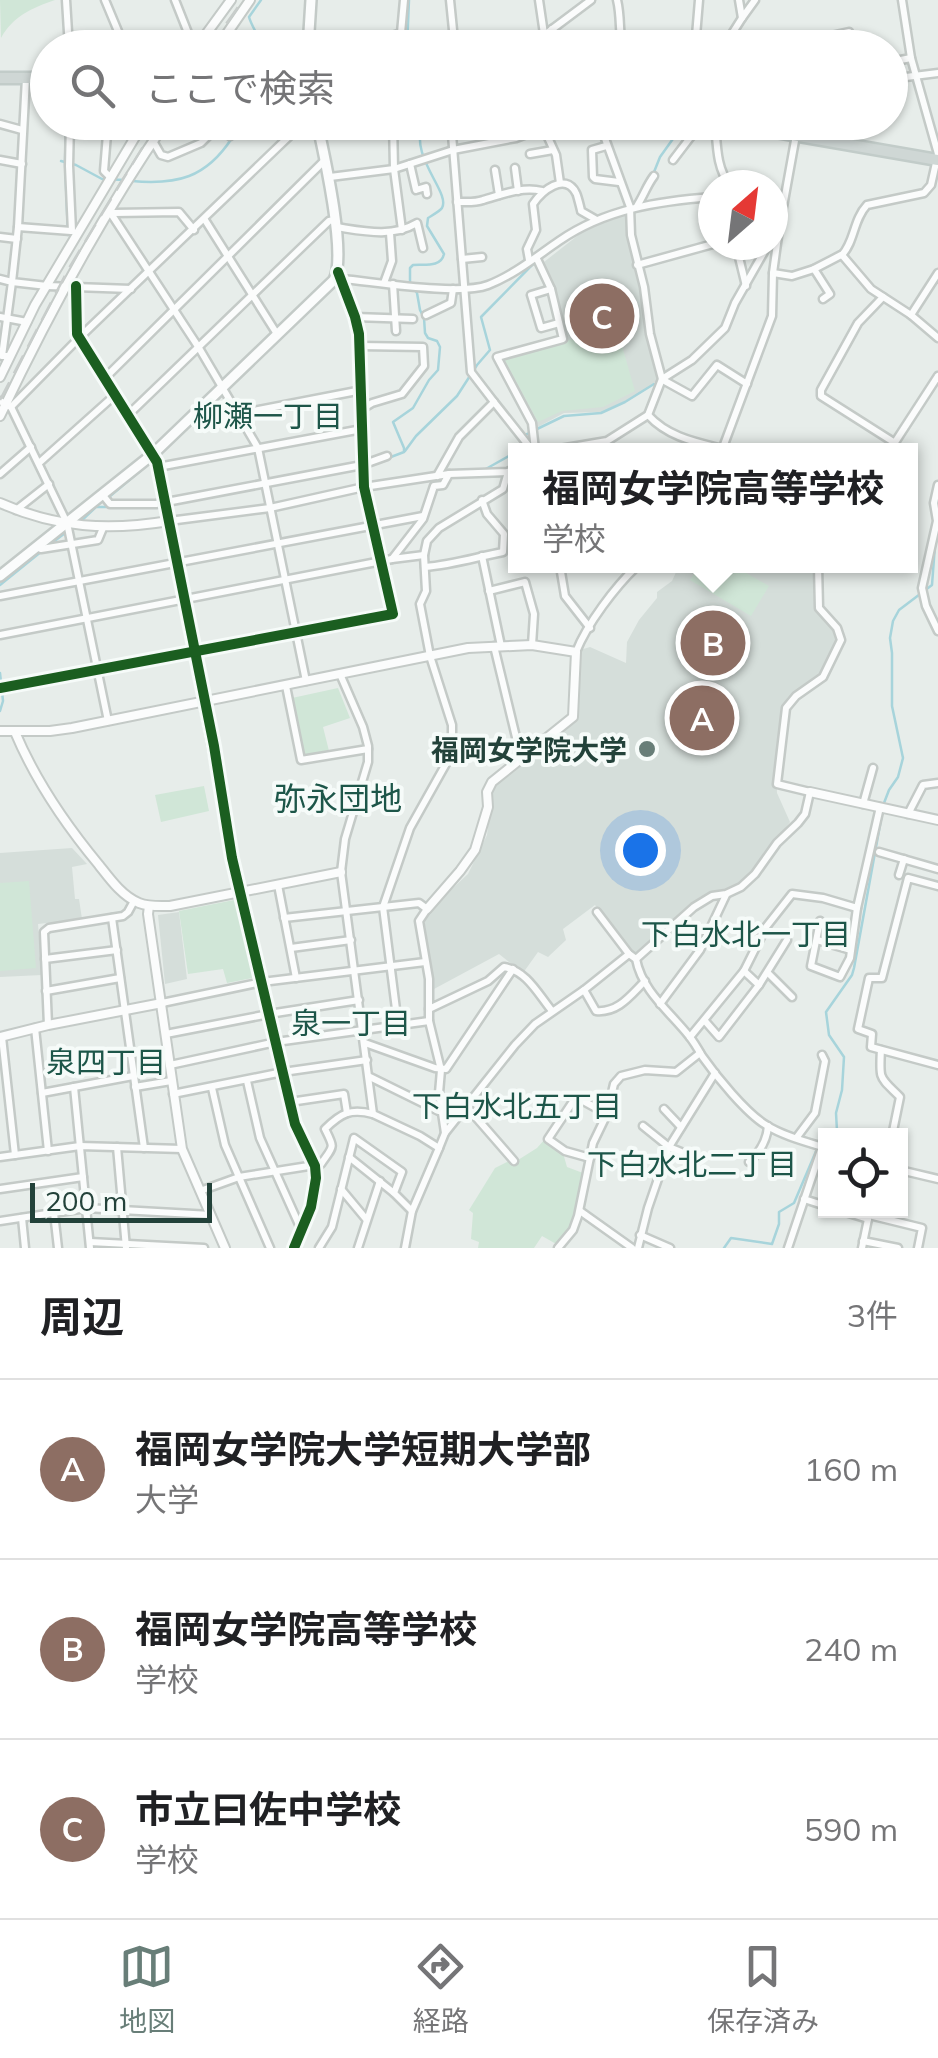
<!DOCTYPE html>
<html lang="ja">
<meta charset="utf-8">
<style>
:root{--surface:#fff;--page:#f6f6f6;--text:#202124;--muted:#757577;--line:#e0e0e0;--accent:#687e78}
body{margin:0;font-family:Mulish,"Noto Sans JP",sans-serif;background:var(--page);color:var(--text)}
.controls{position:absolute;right:30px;bottom:30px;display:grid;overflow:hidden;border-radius:0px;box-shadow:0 2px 8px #0004}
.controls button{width:90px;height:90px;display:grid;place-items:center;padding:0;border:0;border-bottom:2px solid var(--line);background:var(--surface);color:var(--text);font:50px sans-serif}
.compass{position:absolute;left:698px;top:170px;width:90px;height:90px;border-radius:50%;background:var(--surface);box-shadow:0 2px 8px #0004;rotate:28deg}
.scale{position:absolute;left:30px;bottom:25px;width:182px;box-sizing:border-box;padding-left:10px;border:5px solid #23423a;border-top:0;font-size:28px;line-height:35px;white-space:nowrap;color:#23423a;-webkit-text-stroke:8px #f6fbf9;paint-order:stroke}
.you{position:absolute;left:640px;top:850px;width:35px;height:35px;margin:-25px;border:8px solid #fff;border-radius:50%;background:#1a73e8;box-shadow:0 0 0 15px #1a73e833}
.badge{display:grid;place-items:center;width:65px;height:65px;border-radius:50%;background:var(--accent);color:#fff;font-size:32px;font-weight:700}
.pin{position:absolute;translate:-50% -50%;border:5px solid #fff;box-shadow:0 2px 10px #0006}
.popup{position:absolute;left:508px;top:443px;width:410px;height:130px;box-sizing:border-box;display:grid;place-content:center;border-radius:0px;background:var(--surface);filter:drop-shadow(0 2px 8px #0005);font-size:32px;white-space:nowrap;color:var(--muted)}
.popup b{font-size:38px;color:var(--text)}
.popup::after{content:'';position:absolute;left:50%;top:100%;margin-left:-20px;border:20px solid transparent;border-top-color:var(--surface)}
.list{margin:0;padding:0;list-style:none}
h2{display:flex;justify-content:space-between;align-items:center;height:130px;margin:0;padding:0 40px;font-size:42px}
h2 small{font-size:32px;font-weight:400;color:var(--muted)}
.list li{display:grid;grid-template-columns:65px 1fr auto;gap:30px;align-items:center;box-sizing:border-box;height:180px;padding:0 40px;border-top:2px solid var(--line)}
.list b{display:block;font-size:38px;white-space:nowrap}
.list p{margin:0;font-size:32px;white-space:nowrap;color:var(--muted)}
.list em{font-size:32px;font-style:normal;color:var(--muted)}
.icon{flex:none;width:55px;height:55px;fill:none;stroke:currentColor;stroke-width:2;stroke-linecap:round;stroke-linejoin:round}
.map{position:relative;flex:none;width:938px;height:1248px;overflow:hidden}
.search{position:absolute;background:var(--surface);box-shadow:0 2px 8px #0004;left:30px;right:30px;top:30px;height:110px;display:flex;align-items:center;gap:25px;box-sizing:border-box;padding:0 35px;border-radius:55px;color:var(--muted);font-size:38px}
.sheet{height:670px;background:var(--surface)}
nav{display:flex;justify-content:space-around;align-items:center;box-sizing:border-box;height:140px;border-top:2px solid var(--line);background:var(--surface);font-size:28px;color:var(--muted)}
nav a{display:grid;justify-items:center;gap:5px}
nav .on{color:var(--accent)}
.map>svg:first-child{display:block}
.built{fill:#d5deda}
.park{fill:#d0e6d7}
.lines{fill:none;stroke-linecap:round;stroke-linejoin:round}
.stream{stroke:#a7d4db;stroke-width:2.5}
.minor-casing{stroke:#c4cac7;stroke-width:11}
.tertiary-casing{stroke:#c4cac7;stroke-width:12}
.secondary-casing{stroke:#c3cac7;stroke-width:14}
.primary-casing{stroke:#c2ccc9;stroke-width:15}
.minor{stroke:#fbfcfc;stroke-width:6}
.tertiary{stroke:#fbfcfc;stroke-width:8}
.secondary{stroke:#fbfcfc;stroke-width:9}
.primary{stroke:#cfd7d5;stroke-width:10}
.rail{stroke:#c8cdcb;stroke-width:2.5;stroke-dasharray:20 10;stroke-linecap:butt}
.cycleway-casing{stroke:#f6fbf9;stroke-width:16}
.cycleway{stroke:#1b5e20;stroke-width:10}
.poi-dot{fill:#687e78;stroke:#f6fbf9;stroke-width:4}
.labels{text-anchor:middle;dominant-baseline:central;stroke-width:8;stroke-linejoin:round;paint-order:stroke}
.poi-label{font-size:28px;font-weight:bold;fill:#23423a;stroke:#f6fbf9;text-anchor:end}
.neighbourhood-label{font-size:30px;fill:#1d5649;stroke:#f6fbf9}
.quarter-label{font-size:32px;fill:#1d5649;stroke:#f6fbf9}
</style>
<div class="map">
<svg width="938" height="1248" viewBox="0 0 938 1248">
<rect width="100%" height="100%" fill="#e7edea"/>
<!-- built -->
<g class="built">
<path d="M 620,213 L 626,215 L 628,237 L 642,298 L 646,333 L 659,379 L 639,394 L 602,412 L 564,413 L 536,428 L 500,359 L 564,340 L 552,281 L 544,262 L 595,222 Z"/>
<path d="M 694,566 L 816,566 L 817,611 L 836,635 L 835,648 L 820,674 L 788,701 L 782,712 L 776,772 L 777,793 L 790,822 L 750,876 L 733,887 L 700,897 L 640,955 L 633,955 L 595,905 L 563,929 L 566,940 L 548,957 L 538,952 L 523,973 L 499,954 L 434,989 L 424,918 L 428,911 L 468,874 L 487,835 L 493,785 L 576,717 L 580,650 L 590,647 L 626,663 L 627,642 L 639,620 L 657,598 L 657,592 L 672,581 L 677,570 L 692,569 Z"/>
<path d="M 72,848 L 87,864 L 72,867 L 75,899 L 79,899 L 82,919 L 38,924 L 42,975 L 0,977 L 0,853 Z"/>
<path d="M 179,912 L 187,979 L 165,984 L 158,915 Z"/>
</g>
<!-- park -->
<g class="park">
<path d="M 0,0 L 55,0 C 32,8 13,16 1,38 Z"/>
<path d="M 614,331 L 617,347 L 622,346 L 635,391 L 603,407 L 562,411 L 538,422 L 504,359 L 569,340 Z"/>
<path d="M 699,566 L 734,566 L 769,586 L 751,616 L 690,580 Z"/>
<path d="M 338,688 L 350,718 L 323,727 L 329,751 L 304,755 L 292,698 Z"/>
<path d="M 204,786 L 209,811 L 161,822 L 155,795 Z"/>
<path d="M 29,881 L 36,968 L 0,971 L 0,883 Z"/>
<path d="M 239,899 L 257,977 L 227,983 L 223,969 L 188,974 L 179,911 Z"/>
<path d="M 545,1139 L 563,1153 L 567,1167 L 583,1173 L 571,1229 L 558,1245 L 542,1236 L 534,1248 L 478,1248 L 479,1242 L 471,1239 L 473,1213 L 469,1210 L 495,1168 L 515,1158 L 518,1160 L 537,1148 Z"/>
</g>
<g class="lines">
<!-- stream -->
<g class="stream">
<path d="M 63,0 L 65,48"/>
<path d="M 261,0 L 249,17 C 252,28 261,38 262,48"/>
<path d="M 407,48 L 409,0"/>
<path d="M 66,122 L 65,162 L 68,235"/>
<path d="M 61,161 L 76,165 L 102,179 L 124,180"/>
<path d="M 654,172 L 660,157 L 685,122"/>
<path d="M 132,181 C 177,185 206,178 232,138"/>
<path d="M 71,291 L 74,338 L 147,455"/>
<path d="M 537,429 L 564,416 L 601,413 L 625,402 L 654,384"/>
<path d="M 518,450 L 521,448 C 521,441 522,435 530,433"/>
<path d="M 405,451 L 416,436 L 457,396 L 477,365 L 490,350 L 481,317 L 533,264"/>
<path d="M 370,465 L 404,452 L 404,448 L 393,422 L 413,408 L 429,380 L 438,370 L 440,347 L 437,341 L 428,338 L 425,333 L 424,318 L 420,310 L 417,293 L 410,283 L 410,268 L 413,265 C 424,264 441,268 444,254 L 427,226 L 428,218 C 431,216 440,211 442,208 C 451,192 408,157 423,122"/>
<path d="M 484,470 L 516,452"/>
<path d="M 243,491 L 338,473"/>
<path d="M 109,497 L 152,461"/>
<path d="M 169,505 L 220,495"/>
<path d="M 80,522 L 96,507 L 161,507"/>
<path d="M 52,543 L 65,533"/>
<path d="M 0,585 L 42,551"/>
<path d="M 0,673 L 3,701 L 0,711"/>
<path d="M 834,1136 L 837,1131 L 836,1113 L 842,1090 L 844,1057 L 829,1035 L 826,1012 L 852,975 L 854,968 L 884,803 L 889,790 L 898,777 L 903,758 L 892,706 L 892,653 L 890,638 L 893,621 L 899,610 L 932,585 L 935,545"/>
<path d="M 724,1248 L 731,1238 L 772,1244 L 779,1224 L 779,1212 L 794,1203 L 817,1149"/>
</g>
<!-- minor casing -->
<g class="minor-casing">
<g id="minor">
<path d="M 66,0 L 69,48"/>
<path d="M 105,0 L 125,48"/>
<path d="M 175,0 L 194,48"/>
<path d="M 539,0 L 544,34"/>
<path d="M 617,0 C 621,16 619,31 622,48"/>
<path d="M 739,0 L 742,18 L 755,0"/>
<path d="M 902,0 L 911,58 L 938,154 L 931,185 L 924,193 L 867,205 C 853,220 855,241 842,255 L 871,289 L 911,315 L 938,338"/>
<path d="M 552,29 L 565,48"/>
<path d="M 357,48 L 401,33 L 404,0"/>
<path d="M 448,48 L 453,30 L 450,0"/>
<path d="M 527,48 L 591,0"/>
<path d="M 695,48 L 699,0"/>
<path d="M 723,48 L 742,18"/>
<path d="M 776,48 L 849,32"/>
<path d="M 890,62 L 911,58"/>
<path d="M 26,78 L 18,227 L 12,282 L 47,286 L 131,289"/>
<path d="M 890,79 L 938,73"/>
<path d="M 70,122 L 69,166 L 72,231"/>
<path d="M 108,122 L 104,171 L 110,177"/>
<path d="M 393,122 L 394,169 L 402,230"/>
<path d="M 451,122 L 471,372 L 494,402"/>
<path d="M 541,122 L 556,155 L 560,183"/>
<path d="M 715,122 C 717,144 716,168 730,185"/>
<path d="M 217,123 L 230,136 L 238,122"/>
<path d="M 0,124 L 22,130"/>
<path d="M 153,141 L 161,155 L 168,157 L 201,143 L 219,125"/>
<path d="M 606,146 L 592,150 L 593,177 L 595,179 L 619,182"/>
<path d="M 530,154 L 553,150"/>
<path d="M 0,160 L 22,164"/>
<path d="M 673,160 L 702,122"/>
<path d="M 410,164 L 416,190 L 426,187 L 427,194"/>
<path d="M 515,168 L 518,191"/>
<path d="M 495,170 L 499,195"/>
<path d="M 330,177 L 394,169 L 453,150 L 516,138 L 542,128"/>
<path d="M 457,202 C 466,202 475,203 483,200 C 501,195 522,186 542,191"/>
<path d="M 637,206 C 644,195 647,185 654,176"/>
<path d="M 110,212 L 199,348 L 258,448 L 306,681"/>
<path d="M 114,213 L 179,212 L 194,230"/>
<path d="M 205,220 L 277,334"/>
<path d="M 18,227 L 71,231"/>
<path d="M 336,227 C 363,231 392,238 417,223 L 423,248"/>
<path d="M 0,237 L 17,239"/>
<path d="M 736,245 L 746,286"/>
<path d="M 462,259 L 482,257"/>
<path d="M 529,260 L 527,249 L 536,230 L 533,204 C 541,192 565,171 576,193 C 577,194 581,210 581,211 L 595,219"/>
<path d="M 637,265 L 713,244"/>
<path d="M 773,273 L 792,276 L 814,269"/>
<path d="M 0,279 L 12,282 L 2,356 L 9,356"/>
<path d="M 342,279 C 376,282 459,296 488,285 C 514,275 537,256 559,241 C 605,209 659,201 713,197"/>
<path d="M 384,283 L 392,261 L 390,233"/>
<path d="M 393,284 L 396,331"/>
<path d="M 76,286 L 77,334 L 153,454 L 169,521 L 270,508 L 364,487 L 449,474"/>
<path d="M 551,289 L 531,295 L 541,328 L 559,323"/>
<path d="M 883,297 L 858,323 L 821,390 L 821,396 L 895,443"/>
<path d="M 823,299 L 830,294 L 814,269 L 841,255"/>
<path d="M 426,315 L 451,303 L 453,289"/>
<path d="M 911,315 L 938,273"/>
<path d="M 0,317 L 27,322"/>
<path d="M 355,317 L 413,319"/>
<path d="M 360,346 L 423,347 L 424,366 L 402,394 L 372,403 L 362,409"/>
<path d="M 105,378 L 324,161"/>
<path d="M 662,379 L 692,360 L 725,328 L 735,303 L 768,245"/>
<path d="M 663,380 L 692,396 L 717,365 L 747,384"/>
<path d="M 0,401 L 11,407 L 79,338 L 304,122"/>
<path d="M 11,407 L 67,523 L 108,721"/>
<path d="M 128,415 L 329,221 L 334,220"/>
<path d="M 648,415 C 668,437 695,442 723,449"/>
<path d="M 191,420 L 238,414 L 362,390"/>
<path d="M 535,450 L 532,423 L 497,357 L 563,339 L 551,289 L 537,259"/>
<path d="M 554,450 L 607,441 L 648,415 L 662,379 L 650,334 L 644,287 L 631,235 L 630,207 L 599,122"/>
<path d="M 722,450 L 772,316 L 773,273 L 779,229 L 796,135"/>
<path d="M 890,450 L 938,376"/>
<path d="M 39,463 L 115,395"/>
<path d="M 158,467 L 362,429"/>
<path d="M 0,474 L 31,447"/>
<path d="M 437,476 L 459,437 L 494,402 L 532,450"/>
<path d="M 938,485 L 934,503 L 937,521 L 922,588 L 926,606 L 938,631"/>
<path d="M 102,494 L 110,504 L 156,504 L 362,465 L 387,456"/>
<path d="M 16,510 L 49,484"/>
<path d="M 37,547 L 41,549 L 98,540 L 103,528"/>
<path d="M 482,556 L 501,646"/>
<path d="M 392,559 L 424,555"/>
<path d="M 560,566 L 565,596 L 590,628"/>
<path d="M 425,567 C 452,565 477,557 503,552 L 504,534 L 487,514 L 482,500"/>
<path d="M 489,591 L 525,582 L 534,614 L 532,645"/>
<path d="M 0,596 L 423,516"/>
<path d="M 0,635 L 392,559 L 423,519 L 434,486 L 443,485 L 449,474 L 508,472 L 516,467"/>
<path d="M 494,646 L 521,758"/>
<path d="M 576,652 C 587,624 615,587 637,566"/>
<path d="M 340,674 L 363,727 L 368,746 L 368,762 L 345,839 L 341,872 L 373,1114 L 420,1136 L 439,1148 L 412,1211 L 405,1248"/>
<path d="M 286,686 L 301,760 L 368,749"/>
<path d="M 0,688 L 393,614 L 364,487 L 359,334 L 355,317 L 338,272"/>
<path d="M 863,804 L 873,768"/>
<path d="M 908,814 L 923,785 L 938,783"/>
<path d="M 879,852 L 938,869"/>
<path d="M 899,875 L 904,859"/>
<path d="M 278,885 L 296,978"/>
<path d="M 938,886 L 908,878 L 882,978 L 869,978 L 858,1029 L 872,1034 L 871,1047 L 938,1065"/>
<path d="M 240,892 L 295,1124 L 315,1166 L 316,1178 L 311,1207 L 294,1248"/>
<path d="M 597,912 L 629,954 L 636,959 C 642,991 670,1012 689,1036 C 694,1042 698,1049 702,1056 C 716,1076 746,1113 766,1125 C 783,1136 807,1142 826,1148"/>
<path d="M 112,918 L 144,1148"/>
<path d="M 284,918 L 419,903 L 427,909 L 419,921 L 429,979 L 429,1009 L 488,981 L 504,967 C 527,971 538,994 552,1011"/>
<path d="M 820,921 L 811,966 L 840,977 L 850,958 L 857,908"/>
<path d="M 817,940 L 851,950"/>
<path d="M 291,948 L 351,940"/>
<path d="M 45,959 L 117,950"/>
<path d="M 636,959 L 694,907 L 712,896 L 726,894 L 741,887 L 755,874 L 777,843 L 798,823 L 805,814 L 810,792 L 777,784 L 786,708 L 796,696 L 823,677 L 841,640 L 837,628 L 819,608 L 818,566"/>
<path d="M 744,971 L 766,927 L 792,894 L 823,898 L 857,908 L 880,807"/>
<path d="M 768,973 L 792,997"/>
<path d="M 759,985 L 787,940"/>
<path d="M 584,990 L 596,1011 C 618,1013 630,996 645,981"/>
<path d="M 46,991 L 120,978"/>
<path d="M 162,1003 L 262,982 L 425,962"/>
<path d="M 660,1004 L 700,950 L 726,895"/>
<path d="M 429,1009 L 429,1021 L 441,1070 L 439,1093 L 445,1133 L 439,1148"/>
<path d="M 48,1025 L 44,932 L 49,928 L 123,916 L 128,912 L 134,901"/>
<path d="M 398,1025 L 383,907 L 410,828 L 452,753 L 452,725 L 430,656 L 420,604 L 426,591 L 424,555 L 427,541 L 439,528 L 503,489 L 508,472"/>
<path d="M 35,1028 L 48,1151"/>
<path d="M 166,1034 L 269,1014 L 359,1000"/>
<path d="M 2,1037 L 15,1155"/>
<path d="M 690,1037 L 744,971 L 759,985 L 719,1037 L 705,1021"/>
<path d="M 365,1043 L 435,1068 L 446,1069 L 513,969"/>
<path d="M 881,1050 C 879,1081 880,1077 900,1097 L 892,1136"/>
<path d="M 170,1065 L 276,1042 L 429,1021"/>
<path d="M 370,1077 L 439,1111"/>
<path d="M 247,1081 L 260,1138 L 301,1229"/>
<path d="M 74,1087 L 90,1248"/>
<path d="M 135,1087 L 171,1081"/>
<path d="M 212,1088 L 225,1145 L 270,1248"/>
<path d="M 42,1093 L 133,1076"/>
<path d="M 173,1094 L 283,1072 L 367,1060"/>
<path d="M 290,1102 L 344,1094 L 347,1113"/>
<path d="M 467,1107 L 514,1161"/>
<path d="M 664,1109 L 681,1127"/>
<path d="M 643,1126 L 669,1147 L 696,1158"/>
<path d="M 445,1133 L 515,1045 L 535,1024 L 584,990 L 629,954"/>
<path d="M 797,1137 L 815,1113 L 825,1061 L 822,1055"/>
<path d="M 117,1147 L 126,1248"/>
<path d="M 0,1157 L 80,1146 L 182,1149"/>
<path d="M 349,1157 L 394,1193"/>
<path d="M 590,1158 L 565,1151 L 548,1139 L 576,1097 L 607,1114"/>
<path d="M 749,1162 C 760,1152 767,1141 768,1126"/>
<path d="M 900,1170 L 938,1179"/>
<path d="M 0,1189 L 83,1177"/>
<path d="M 341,1189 L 366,1219"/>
<path d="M 200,1191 L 239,1177 L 321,1164 C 334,1145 335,1149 325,1129 C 341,1113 351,1108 373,1114"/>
<path d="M 804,1199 L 826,1206"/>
<path d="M 839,1210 L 868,1219 L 870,1210"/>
<path d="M 580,1211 L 632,1248"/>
<path d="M 54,1213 L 58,1248"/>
<path d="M 869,1215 L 922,1228 L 918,1248"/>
<path d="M 22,1218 L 25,1248"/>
<path d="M 0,1221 L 86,1208 L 211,1215"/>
<path d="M 640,1235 L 670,1248"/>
<path d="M 863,1241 L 898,1248"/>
<path d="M 90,1242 L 204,1248"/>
<path d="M 319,1248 L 332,1227 L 354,1138 L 402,1172 L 394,1193 L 412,1211"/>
<path d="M 358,1248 L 380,1181"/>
<path d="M 558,1248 L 573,1230 L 578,1216 L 593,1143 L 607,1114 L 614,1084 L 621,1076 L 645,1070 L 676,1072 L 700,1053"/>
<path d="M 638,1248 L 648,1208 L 669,1147 L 715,1073"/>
<path d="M 788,1248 L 822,1147"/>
<path d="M 862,1248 L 868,1219"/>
</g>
</g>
<!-- tertiary casing -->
<g class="tertiary-casing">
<g id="tertiary">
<path d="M 196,48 L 231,0"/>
<path d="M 217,48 L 250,0"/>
<path d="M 0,377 L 35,305 L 144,122"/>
<path d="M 0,416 C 48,315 102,215 166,122"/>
<path d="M 0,503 C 57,528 108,531 169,521 L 240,892"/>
<path d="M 0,731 L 50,731 L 72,728 L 468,648 L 532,645 L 576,652 L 573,717 L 492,782 L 487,792 L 488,807 L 475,850 L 460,871 L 427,909"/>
<path d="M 15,732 C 36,782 65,824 99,865 C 110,879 122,896 139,903 C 149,907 159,906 170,906 L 341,872"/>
<path d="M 810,792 L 938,820"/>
<path d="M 149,906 L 148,914 L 182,1149 L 225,1248"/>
<path d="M 0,1037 L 48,1025 L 162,1003"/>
</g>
</g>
<!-- secondary casing -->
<g class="secondary-casing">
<g id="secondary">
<path d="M 308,48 L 311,0"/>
<path d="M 0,576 L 153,454 L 334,280 C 347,254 324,154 317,122"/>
</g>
</g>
<!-- primary casing -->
<g class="primary-casing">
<g id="primary">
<path d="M 0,78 L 48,78"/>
<path d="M 718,122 L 938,160"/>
</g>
</g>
<!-- minor -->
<use href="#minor" class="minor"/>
<!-- tertiary -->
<use href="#tertiary" class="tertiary"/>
<!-- secondary -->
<use href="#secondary" class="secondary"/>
<!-- primary -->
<use href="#primary" class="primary"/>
<!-- rail -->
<g class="rail">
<path d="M 209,48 L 243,0"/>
<path d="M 0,400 L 69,268 L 158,122"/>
</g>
<!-- cycleway casing -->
<g class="cycleway-casing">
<g id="cycleway">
<path d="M 76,286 L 77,334 L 157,462 L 214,746 L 232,858 L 295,1124 L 315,1166 L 316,1178 L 311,1207 L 294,1248"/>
<path d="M 0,688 L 393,614 L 364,487 L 359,334 L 355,317 L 338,272"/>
</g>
</g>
<!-- cycleway -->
<use href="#cycleway" class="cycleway"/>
</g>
<!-- markers -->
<circle class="poi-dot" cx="647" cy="749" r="10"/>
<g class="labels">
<!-- poi labels -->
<g class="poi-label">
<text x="627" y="749">福岡女学院大学</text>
</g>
<!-- neighbourhood labels -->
<g class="neighbourhood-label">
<text x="268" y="416">柳瀬一丁目</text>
<text x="746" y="934">下白水北一丁目</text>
<text x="351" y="1023">泉一丁目</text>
<text x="106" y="1062">泉四丁目</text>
<text x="517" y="1106">下白水北五丁目</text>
<text x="692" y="1164">下白水北二丁目</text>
</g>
<!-- quarter labels -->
<g class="quarter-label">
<text x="338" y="798">弥永団地</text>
</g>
</g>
</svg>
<div class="controls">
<button><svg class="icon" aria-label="locate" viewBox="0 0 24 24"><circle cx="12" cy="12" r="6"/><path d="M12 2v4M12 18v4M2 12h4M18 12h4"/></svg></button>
</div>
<svg class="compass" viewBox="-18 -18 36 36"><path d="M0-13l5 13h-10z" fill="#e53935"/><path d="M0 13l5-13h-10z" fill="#757577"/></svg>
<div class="scale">200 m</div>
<div class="you"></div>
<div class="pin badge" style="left:702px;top:718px;background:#8d6e63">A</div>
<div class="pin badge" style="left:713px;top:643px;background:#8d6e63">B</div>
<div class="popup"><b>福岡女学院高等学校</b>学校</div>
<div class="pin badge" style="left:602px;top:316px;background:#8d6e63">C</div>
<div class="search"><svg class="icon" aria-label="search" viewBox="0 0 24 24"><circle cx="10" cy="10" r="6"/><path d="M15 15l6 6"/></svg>ここで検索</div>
</div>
<section class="sheet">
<h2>周辺<small>3件</small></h2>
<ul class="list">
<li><span class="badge" style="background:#8d6e63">A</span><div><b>福岡女学院大学短期大学部</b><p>大学</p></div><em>160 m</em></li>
<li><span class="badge" style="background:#8d6e63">B</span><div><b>福岡女学院高等学校</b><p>学校</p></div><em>240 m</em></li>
<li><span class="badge" style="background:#8d6e63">C</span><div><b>市立曰佐中学校</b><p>学校</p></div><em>590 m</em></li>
</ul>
</section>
<nav>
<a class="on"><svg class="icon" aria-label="map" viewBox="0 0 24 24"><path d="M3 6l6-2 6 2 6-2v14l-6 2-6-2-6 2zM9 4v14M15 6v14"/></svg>地図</a>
<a><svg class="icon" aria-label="directions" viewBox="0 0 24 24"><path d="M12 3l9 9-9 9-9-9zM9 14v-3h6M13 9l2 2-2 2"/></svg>経路</a>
<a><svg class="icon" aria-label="saved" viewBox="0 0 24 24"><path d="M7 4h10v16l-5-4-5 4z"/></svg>保存済み</a>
</nav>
